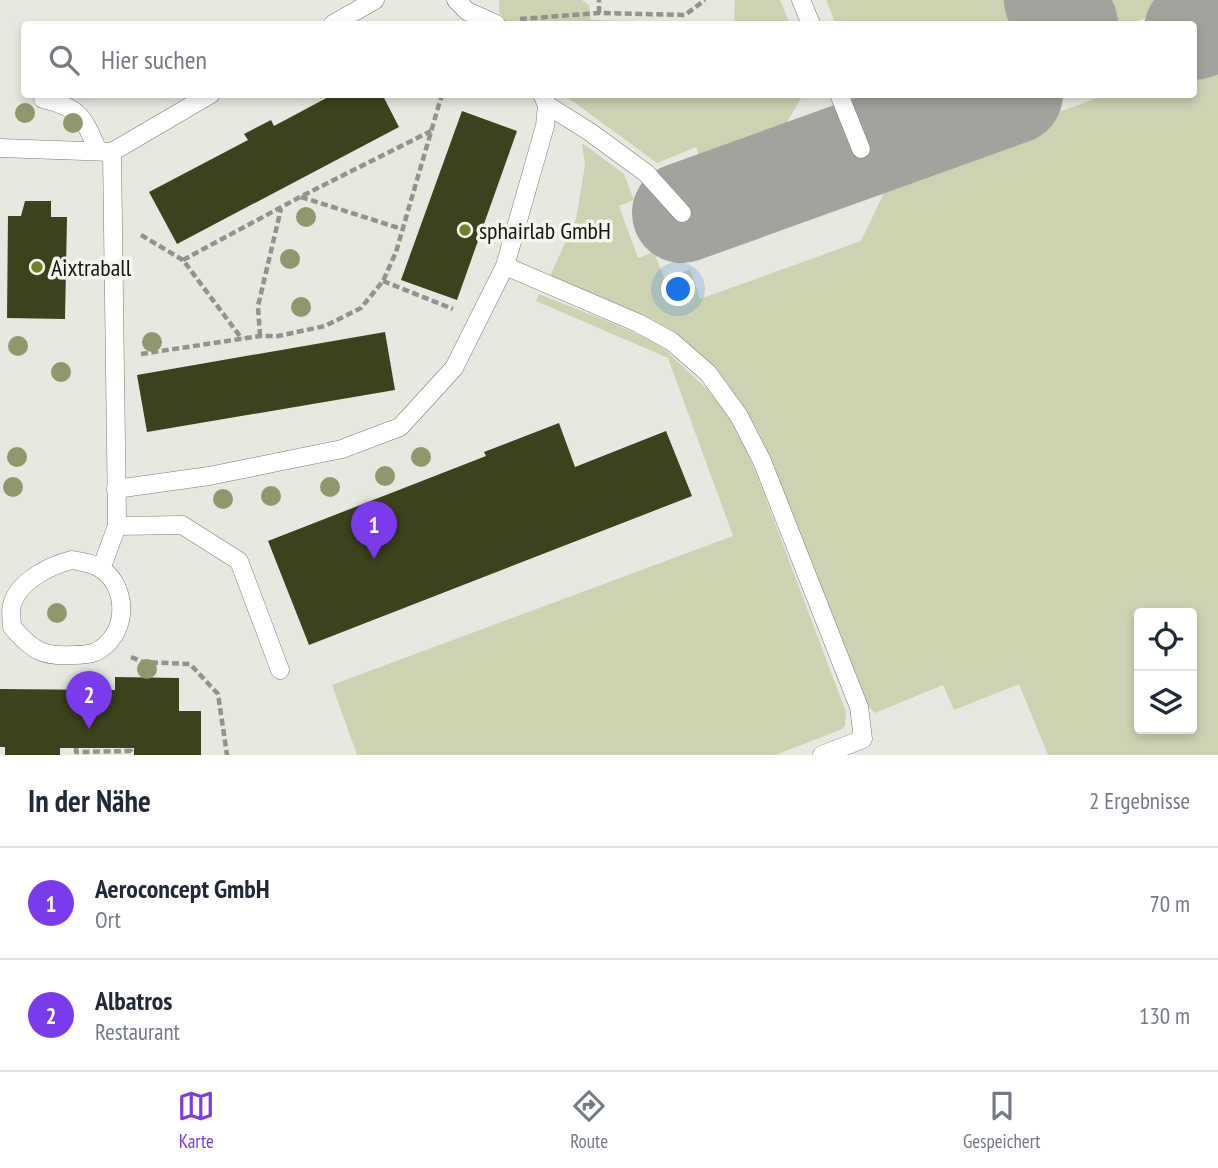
<!DOCTYPE html>
<html lang="de">
<meta charset="utf-8">
<style>
:root{--surface:#fff;--page:#f2f2f3;--text:#1f2937;--muted:#747a83;--line:#e0e1e3;--accent:#7c3aed}
body{margin:0;font-family:"PT Sans Narrow",sans-serif;background:var(--page);color:var(--text)}
.controls{position:absolute;right:21px;bottom:21px;display:grid;overflow:hidden;border-radius:7px;box-shadow:0 4px 10px #0003}
.controls button{width:63px;height:63px;display:grid;place-items:center;padding:0;border:0;border-bottom:2px solid var(--line);background:var(--surface);color:var(--text);font:35px sans-serif}
.you{position:absolute;left:679px;top:290px;width:24px;height:24px;margin:-18px;border:5px solid #fff;border-radius:50%;background:#1a73e8;box-shadow:0 0 0 10px #1a73e833}
.badge{display:grid;place-items:center;width:46px;height:46px;border-radius:50%;background:var(--accent);color:#fff;font-size:23px;font-weight:700}
.pin{position:absolute;translate:-50% -58px;filter:drop-shadow(0 2px 4px #0008)}
.pin::after{content:'';position:absolute;top:37px;width:24px;height:21px;background:inherit;clip-path:polygon(0 0,100% 0,50% 100%)}
.list{margin:0;padding:0;list-style:none}
h2{display:flex;justify-content:space-between;align-items:center;height:91px;margin:0;padding:0 28px;font-size:30px}
h2 small{font-size:23px;font-weight:400;color:var(--muted)}
.list li{display:grid;grid-template-columns:46px 1fr auto;gap:21px;align-items:center;box-sizing:border-box;height:112px;padding:0 28px;border-top:2px solid var(--line)}
.list b{display:block;font-size:26px;white-space:nowrap}
.list p{margin:0;font-size:23px;white-space:nowrap;color:var(--muted)}
.list em{font-size:23px;font-style:normal;color:var(--muted)}
.icon{flex:none;width:38px;height:38px;fill:none;stroke:currentColor;stroke-width:2;stroke-linecap:round;stroke-linejoin:round}
.map{position:relative;flex:none;width:1218px;height:755px;overflow:hidden}
.search{position:absolute;background:var(--surface);box-shadow:0 4px 10px #0003;left:21px;right:21px;top:21px;height:77px;display:flex;align-items:center;gap:18px;box-sizing:border-box;padding:0 24px;border-radius:7px;color:var(--muted);font-size:26px}
.sheet{height:315px;background:var(--surface)}
nav{display:flex;justify-content:space-around;align-items:center;box-sizing:border-box;height:98px;border-top:2px solid var(--line);background:var(--surface);font-size:19px;color:var(--muted)}
nav a{display:grid;justify-items:center;gap:4px}
nav .on{color:var(--accent)}
.map>svg:first-child{display:block}
.green{fill:#ccd3b1;fill-rule:evenodd}
.lines{fill:none;stroke-linecap:round;stroke-linejoin:round}
.taxiway{stroke:#a2a39c;stroke-width:100}
.building{fill:#3c421b}
.lane-casing{stroke:#7a7c74;stroke-width:19}
.path{stroke:#91938c;stroke-width:4.5;stroke-dasharray:7 3.5;stroke-linecap:butt}
.lane{stroke:#fff;stroke-width:18}
.tree{fill:#91966b}
.poi-dot{fill:#757f2b;stroke:#f4f6ed;stroke-width:2.5}
.labels{text-anchor:middle;dominant-baseline:central;stroke-width:7;stroke-linejoin:round;paint-order:stroke}
.poi-label{font-size:24px;fill:#151613;stroke:#f4f6ed;text-anchor:start}
</style>
<div class="map">
<svg width="1218" height="755" viewBox="0 0 1218 755">
<rect width="100%" height="100%" fill="#e7e9e0"/>
<!-- green -->
<g class="green">
<path d="M 499,0 L 582,0 L 589,5 L 591,20 L 734,23 L 735,0 L 780,0 L 790,24 L 507,24 L 499,12 Z"/>
<path d="M 826,0 L 1195,0 L 1128,24 L 836,24 Z"/>
<path d="M 1218,55 L 1218,755 L 1048,755 L 1019,684 L 954,710 L 943,685 L 875,713 L 865,703 L 856,683 L 789,506 L 759,433 L 728,384 L 701,356 L 674,332 L 652,320 L 550,276 L 576,219 L 585,165 L 582,143 L 624,174 L 634,200 L 619,206 L 638,258 L 654,252 L 665,280 L 690,269 L 700,299 L 861,241 L 895,170 L 1106,95 L 1194,94 L 1194,63 ZM 1139,613 L 1192,613 L 1192,729 L 1139,729 Z"/>
<path d="M 564,95 L 803,95 L 769,153 L 707,177 L 696,147 L 657,163 Z"/>
<path d="M 539,294 L 607,321 L 649,339 L 663,348 L 708,390 L 725,411 L 746,448 L 761,486 L 846,712 L 845,726 L 840,730 L 775,755 L 357,755 L 332,685 L 733,536 L 668,358 L 536,301 Z"/>
</g>
<g class="lines">
<!-- taxiway -->
<g class="taxiway">
<path d="M 1054,0 L 1068,24"/>
<path d="M 1194,30 L 1218,21"/>
<path d="M 682,213 L 1013,94"/>
</g>
</g>
<!-- building -->
<g class="building">
<path d="M 334,94 L 382,94 L 399,127 L 177,244 L 149,192 L 248,140 L 244,134 L 271,120 L 274,126 Z"/>
<path d="M 462,111 L 517,131 L 457,300 L 401,280 Z"/>
<path d="M 25,201 L 51,201 L 51,217 L 67,217 L 65,319 L 7,318 L 8,216 L 21,216 Z"/>
<path d="M 385,332 L 395,390 L 147,432 L 137,375 Z"/>
<path d="M 559,423 L 575,467 L 666,431 L 692,496 L 309,645 L 268,541 L 486,456 L 484,452 Z"/>
<path d="M 115,677 L 179,678 L 179,711 L 201,711 L 201,755 L 134,755 L 134,748 L 60,748 L 60,755 L 5,755 L 5,747 L 0,747 L 0,689 L 115,690 Z"/>
</g>
<g class="lines">
<!-- lane casing -->
<g class="lane-casing">
<g id="lane">
<path d="M 456,0 L 467,11 L 496,24"/>
<path d="M 801,0 L 811,24"/>
<path d="M 333,24 L 375,0"/>
<path d="M 839,94 L 861,149"/>
<path d="M 43,99 C 81,108 83,117 98,151"/>
<path d="M 547,105 L 590,132 L 646,173 L 682,213"/>
<path d="M 0,148 L 112,152 L 211,94"/>
<path d="M 505,266 L 638,323 L 671,341 L 708,373 L 739,416 L 762,461 L 859,707 L 863,739 L 822,755"/>
<path d="M 116,489 L 209,476 L 342,449 L 400,427 L 454,368 L 505,266 L 545,126 L 547,105 L 542,94"/>
<path d="M 117,526 L 182,525 L 239,561 L 280,670"/>
<path d="M 72,560 C 83,562 94,563 103,570 C 130,591 127,637 95,652 C 88,655 80,655 73,655 C 42,657 32,650 12,627 C 12,621 10,612 12,605 C 18,581 51,565 72,560 Z"/>
<path d="M 101,569 L 117,526 L 117,518 L 112,152"/>
</g>
</g>
<!-- path -->
<g class="path">
<path d="M 599,13 L 599,0"/>
<path d="M 520,19 L 599,13 L 685,15 L 705,0"/>
<path d="M 301,197 L 402,229"/>
<path d="M 141,235 L 183,260 L 242,339"/>
<path d="M 183,260 L 300,197 L 431,131"/>
<path d="M 383,281 L 453,309"/>
<path d="M 260,336 L 258,306 L 281,209"/>
<path d="M 141,354 L 260,336 L 278,336 L 325,326 L 361,308 L 383,281 L 396,252 L 442,94"/>
<path d="M 131,657 L 143,662 L 190,664 L 218,694 L 227,755"/>
<path d="M 76,748 L 76,752 L 131,751 L 131,755"/>
</g>
<!-- lane -->
<use href="#lane" class="lane"/>
</g>
<!-- trees -->
<g class="tree">
<circle cx="25" cy="113" r="10"/>
<circle cx="73" cy="123" r="10"/>
<circle cx="306" cy="217" r="10"/>
<circle cx="290" cy="259" r="10"/>
<circle cx="301" cy="307" r="10"/>
<circle cx="152" cy="342" r="10"/>
<circle cx="18" cy="346" r="10"/>
<circle cx="61" cy="372" r="10"/>
<circle cx="17" cy="457" r="10"/>
<circle cx="421" cy="457" r="10"/>
<circle cx="385" cy="476" r="10"/>
<circle cx="13" cy="487" r="10"/>
<circle cx="330" cy="487" r="10"/>
<circle cx="271" cy="496" r="10"/>
<circle cx="223" cy="499" r="10"/>
<circle cx="57" cy="613" r="10"/>
<circle cx="147" cy="669" r="10"/>
</g>
<!-- markers -->
<g class="poi-dot">
<circle cx="465" cy="230" r="7"/>
<circle cx="37" cy="267" r="7"/>
</g>
<g class="labels">
<!-- poi labels -->
<g class="poi-label">
<text x="479" y="230">sphairlab GmbH</text>
<text x="51" y="267">Aixtraball</text>
</g>
</g>
</svg>
<div class="controls">
<button><svg class="icon" aria-label="locate" viewBox="0 0 24 24"><circle cx="12" cy="12" r="6"/><path d="M12 2v4M12 18v4M2 12h4M18 12h4"/></svg></button>
<button><svg class="icon" aria-label="layers" viewBox="0 0 24 24"><path d="M12 4l9 5-9 5-9-5zM3 14l9 5 9-5"/></svg></button>
</div>
<div class="you"></div>
<div class="pin badge" style="left:374px;top:559px">1</div>
<div class="pin badge" style="left:89px;top:729px">2</div>
<div class="search"><svg class="icon" aria-label="search" viewBox="0 0 24 24"><circle cx="10" cy="10" r="6"/><path d="M15 15l6 6"/></svg>Hier suchen</div>
</div>
<section class="sheet">
<h2>In der Nähe<small>2 Ergebnisse</small></h2>
<ul class="list">
<li><span class="badge">1</span><div><b>Aeroconcept GmbH</b><p>Ort</p></div><em>70 m</em></li>
<li><span class="badge">2</span><div><b>Albatros</b><p>Restaurant</p></div><em>130 m</em></li>
</ul>
</section>
<nav>
<a class="on"><svg class="icon" aria-label="map" viewBox="0 0 24 24"><path d="M3 6l6-2 6 2 6-2v14l-6 2-6-2-6 2zM9 4v14M15 6v14"/></svg>Karte</a>
<a><svg class="icon" aria-label="directions" viewBox="0 0 24 24"><path d="M12 3l9 9-9 9-9-9zM9 14v-3h6M13 9l2 2-2 2"/></svg>Route</a>
<a><svg class="icon" aria-label="saved" viewBox="0 0 24 24"><path d="M7 4h10v16l-5-4-5 4z"/></svg>Gespeichert</a>
</nav>
